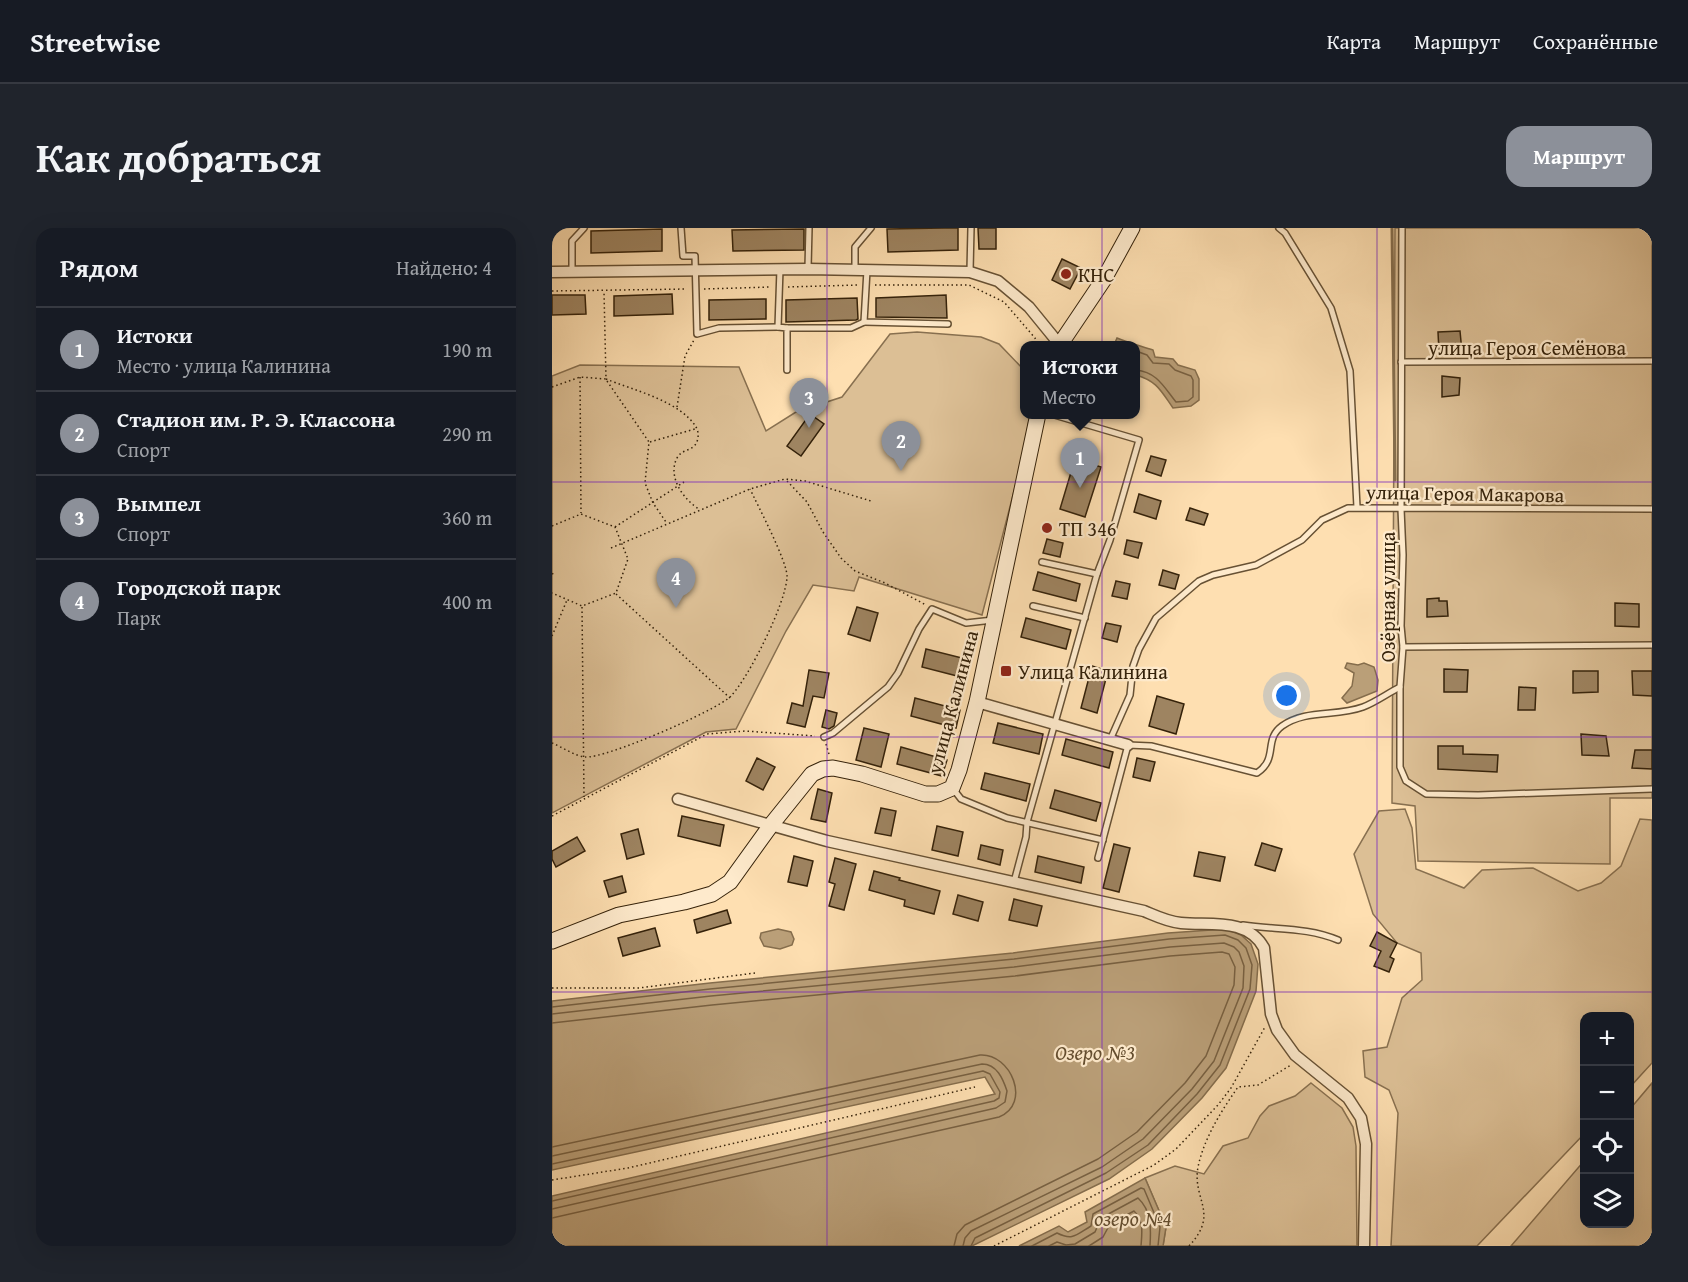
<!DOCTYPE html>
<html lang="ru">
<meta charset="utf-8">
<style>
:root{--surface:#171b24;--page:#20242c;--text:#f1f3f6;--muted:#9ea1a6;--line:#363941;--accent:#8c9099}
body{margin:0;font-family:"Gentium Book Plus",serif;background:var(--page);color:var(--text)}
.controls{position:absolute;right:18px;bottom:18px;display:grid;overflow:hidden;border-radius:12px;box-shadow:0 6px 24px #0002}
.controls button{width:54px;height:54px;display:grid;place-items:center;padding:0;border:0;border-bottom:2px solid var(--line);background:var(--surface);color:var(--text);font:30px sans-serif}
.you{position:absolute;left:735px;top:468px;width:21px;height:21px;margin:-15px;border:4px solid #fff;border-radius:50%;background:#1a73e8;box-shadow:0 0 0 9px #1a73e833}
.badge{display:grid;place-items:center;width:39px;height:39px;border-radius:50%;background:var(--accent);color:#fff;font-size:20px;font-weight:700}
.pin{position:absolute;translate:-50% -50px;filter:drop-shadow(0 2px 3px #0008)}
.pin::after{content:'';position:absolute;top:32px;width:21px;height:18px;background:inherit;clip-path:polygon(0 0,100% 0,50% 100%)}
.popup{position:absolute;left:468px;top:113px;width:120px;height:78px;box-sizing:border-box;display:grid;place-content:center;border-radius:12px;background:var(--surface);filter:drop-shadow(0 2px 4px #0005);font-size:20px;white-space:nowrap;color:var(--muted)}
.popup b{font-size:22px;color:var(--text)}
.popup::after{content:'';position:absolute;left:50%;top:100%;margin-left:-12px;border:12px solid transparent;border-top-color:var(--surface)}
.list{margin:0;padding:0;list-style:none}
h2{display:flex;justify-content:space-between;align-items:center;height:78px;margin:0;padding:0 24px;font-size:26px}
h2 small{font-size:20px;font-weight:400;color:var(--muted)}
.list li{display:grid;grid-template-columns:39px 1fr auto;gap:18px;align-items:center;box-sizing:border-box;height:84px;padding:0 24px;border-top:2px solid var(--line)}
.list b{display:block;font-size:22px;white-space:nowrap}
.list p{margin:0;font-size:20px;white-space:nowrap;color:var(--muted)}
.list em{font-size:20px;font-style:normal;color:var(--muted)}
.icon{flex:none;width:33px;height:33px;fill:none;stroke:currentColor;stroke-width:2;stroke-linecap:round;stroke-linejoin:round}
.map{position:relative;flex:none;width:1100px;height:1018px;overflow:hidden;border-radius:18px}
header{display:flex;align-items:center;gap:36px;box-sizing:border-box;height:84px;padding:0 30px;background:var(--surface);border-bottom:2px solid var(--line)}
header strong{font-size:28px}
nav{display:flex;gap:33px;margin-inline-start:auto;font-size:21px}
.intro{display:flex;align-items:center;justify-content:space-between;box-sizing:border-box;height:144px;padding:0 36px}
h1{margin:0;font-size:42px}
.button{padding:15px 27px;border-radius:18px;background:var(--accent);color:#fff;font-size:21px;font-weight:700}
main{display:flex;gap:36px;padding:0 36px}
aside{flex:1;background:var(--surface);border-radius:18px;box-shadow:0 6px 24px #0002}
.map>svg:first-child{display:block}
.green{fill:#dcbf95;stroke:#887050;stroke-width:1.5}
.water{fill:#ba9f78;stroke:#856d4c;stroke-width:1.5}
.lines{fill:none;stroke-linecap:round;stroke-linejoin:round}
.shore{stroke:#786041;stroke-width:1.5}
.stream{stroke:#856d4c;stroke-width:3}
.building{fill:#9e8461;stroke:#35220a;stroke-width:1.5}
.lane-casing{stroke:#675134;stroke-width:8}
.street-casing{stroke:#675134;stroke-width:13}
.secondary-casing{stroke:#35220a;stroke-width:17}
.path{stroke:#35220a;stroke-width:1.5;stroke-dasharray:1.5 3;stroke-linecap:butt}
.lane{stroke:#feeacc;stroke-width:5}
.street{stroke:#feeacc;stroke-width:10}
.secondary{stroke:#feeacc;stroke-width:15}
.grid{fill:none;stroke:#7b2cbf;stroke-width:1.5;stroke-opacity:0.55}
.poi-dot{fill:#8f2418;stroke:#feeacc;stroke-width:2}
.labels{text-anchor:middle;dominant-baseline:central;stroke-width:4.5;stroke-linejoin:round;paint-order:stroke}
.poi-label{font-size:20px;fill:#35220a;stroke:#feeacc;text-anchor:start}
.street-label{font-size:20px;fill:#35220a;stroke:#feeacc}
.water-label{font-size:21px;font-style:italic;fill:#644e30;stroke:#feeacc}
</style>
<header>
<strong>Streetwise</strong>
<nav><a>Карта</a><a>Маршрут</a><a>Сохранённые</a></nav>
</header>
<div class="intro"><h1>Как добраться</h1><a class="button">Маршрут</a></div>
<main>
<aside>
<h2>Рядом<small>Найдено: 4</small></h2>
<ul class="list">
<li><span class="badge">1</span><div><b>Истоки</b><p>Место · улица Калинина</p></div><em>190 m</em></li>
<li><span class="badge">2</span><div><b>Стадион им. Р. Э. Классона</b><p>Спорт</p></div><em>290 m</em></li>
<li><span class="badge">3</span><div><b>Вымпел</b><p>Спорт</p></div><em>360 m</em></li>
<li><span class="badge">4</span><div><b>Городской парк</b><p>Парк</p></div><em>400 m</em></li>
</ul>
</aside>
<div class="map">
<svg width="1100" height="1018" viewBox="0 0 1100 1018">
<rect width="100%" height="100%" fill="#fedfb1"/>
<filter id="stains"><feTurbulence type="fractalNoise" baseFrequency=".00333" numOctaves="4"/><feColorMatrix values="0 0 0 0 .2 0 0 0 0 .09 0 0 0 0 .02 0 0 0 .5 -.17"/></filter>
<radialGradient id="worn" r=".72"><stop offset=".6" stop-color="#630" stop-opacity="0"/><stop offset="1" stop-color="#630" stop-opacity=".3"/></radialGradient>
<!-- green -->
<g class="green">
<path d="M 843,0 L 1100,0 L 1100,570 L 1058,570 L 1058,636 L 866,633 L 863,578 L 840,575 Z"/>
<path d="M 365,104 L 429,109 L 447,116 L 472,142 L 472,186 L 478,187 L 469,236 L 430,387 L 307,349 L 302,363 L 261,357 L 234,403 L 184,501 L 154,504 L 0,585 L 0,148 L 28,137 L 187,139 L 214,203 L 244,184 L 290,169 L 338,106 Z"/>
<path d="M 853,581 L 860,600 L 864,641 L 912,660 L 930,642 L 981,640 L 1026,663 L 1049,655 L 1069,638 L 1088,591 L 1100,592 L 1100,835 L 1078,859 L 1078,788 L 1032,788 L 1032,906 L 925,1018 L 839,1018 L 846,885 L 837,862 L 813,849 L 811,823 L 835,819 L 850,770 L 870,752 L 869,725 L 845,715 L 821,686 L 802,626 L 827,583 Z"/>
<path d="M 759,855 L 790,880 L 801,899 L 804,918 L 805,1018 L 611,1018 L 614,999 L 593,950 L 623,938 L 652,946 L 671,918 L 696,910 L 708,888 L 717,878 L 743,868 Z"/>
<path d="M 1100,855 L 1100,1018 L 959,1018 L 1032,933 L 1032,996 L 1078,996 L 1078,881 Z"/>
</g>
<!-- water -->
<g class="water">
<path d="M 565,110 C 577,115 589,118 601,122 L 603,129 L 621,131 L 626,137 L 643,142 L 647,151 L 647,172 L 639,178 L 621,180 C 609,163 605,153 584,147 L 584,118 L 562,117 Z"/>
<path d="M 795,435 L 806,437 L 812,435 L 822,439 L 826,452 L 825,463 L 795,475 L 790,470 L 800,458 L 802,445 L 793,440 Z"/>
<path d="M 226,701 L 239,704 L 242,711 L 240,717 L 228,721 L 212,718 L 208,710 L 209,705 Z"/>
<path d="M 674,701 L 689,707 L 699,716 L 706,736 L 704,763 L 674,840 L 650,870 L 600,921 L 557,951 L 420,1018 L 0,1018 L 0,968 L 443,866 L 433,849 L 0,942 L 0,773 L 158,755 L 461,725 L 616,705 Z"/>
<path d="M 593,950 L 614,999 L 611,1018 L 467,1018 L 507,998 L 516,1004 L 535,994 L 533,984 Z"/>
</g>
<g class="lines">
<!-- shore -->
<g class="shore">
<path d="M 584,123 L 595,127 L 601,135 L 617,136 L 623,142 L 639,148 L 641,152 L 641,169 L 636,173 L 624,174 C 612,159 605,144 584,142"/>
<path d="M 0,779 L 158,761 L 462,731 L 617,711 L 673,707 L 686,712 L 694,720 L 700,737 L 698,761 L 668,837 L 645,866 L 596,917 L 554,945 L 423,1010 L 419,1018"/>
<path d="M 0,786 L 159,768 L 462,739 L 618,719 L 672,715 L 682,719 L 687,724 L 692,738 L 691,760 L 662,833 L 640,861 L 591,911 L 550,939 L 419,1003 L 413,1010 L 411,1018"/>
<path d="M 0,795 L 160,777 L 463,748 L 618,728 L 670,724 L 677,726 L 683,739 L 682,757 L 654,828 L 633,855 L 585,904 L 546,931 L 413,997 L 405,1006 L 402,1018"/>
<path d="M 0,919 L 428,827 C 459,825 480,876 447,889 L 0,990"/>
<path d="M 0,928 L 430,836 C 445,836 451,851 455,863 L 453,874 L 444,880 L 0,981"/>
<path d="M 0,936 L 431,843 L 438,846 L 448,864 L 447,870 L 442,873 L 0,973"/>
<path d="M 480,1018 L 505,1005 C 521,1013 524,1007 539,998 L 541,986 L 589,960 L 592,961 L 608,999 L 606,1018"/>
<path d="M 497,1018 L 505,1014 L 514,1017 L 523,1016 L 543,1004 L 549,990 L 586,970 C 600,983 599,1001 598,1018"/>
<path d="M 537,1018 L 551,1009 L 558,996 L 582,983 C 592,993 590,1005 589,1018"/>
</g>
<!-- stream -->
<path class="stream" d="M 840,0 L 843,252"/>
</g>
<!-- building -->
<g class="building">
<path d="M 392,0 L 406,0 L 406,22 L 336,24 L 335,1 Z"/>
<path d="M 426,0 L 444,0 L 444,21 L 427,21 Z"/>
<path d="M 110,1 L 110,23 L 39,25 L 39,3 Z"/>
<path d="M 252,1 L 252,22 L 181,23 L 180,2 Z"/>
<path d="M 510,31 L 529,40 L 518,61 L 500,52 Z"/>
<path d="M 120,66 L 121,86 L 62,88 L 62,68 Z"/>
<path d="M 0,67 L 33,67 L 34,86 L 0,87 Z"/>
<path d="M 394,67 L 395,90 L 324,89 L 324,70 Z"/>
<path d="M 305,70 L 306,91 L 304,92 L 234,94 L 234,72 Z"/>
<path d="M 214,71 L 214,91 L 157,92 L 157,72 Z"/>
<path d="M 908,103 L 910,124 L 887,124 L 886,104 Z"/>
<path d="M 890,148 L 908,150 L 907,167 L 890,169 Z"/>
<path d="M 258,186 L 272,196 L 249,228 L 235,218 Z"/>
<path d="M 599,228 L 614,232 L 609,248 L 594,243 Z"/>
<path d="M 523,231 L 549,239 L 533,289 L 508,281 Z"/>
<path d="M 587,266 L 609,273 L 604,291 L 582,284 Z"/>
<path d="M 638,280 L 656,286 L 652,297 L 634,292 Z"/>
<path d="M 495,311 L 511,315 L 508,329 L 491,325 Z"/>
<path d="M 575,312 L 590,315 L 586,330 L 572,326 Z"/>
<path d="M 611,342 L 627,347 L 623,361 L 607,357 Z"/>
<path d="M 486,344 L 528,356 L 524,373 L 481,362 Z"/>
<path d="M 564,353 L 578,356 L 575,371 L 560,368 Z"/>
<path d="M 887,370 L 887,373 L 895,373 L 896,388 L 875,389 L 875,371 Z"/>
<path d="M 1063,375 L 1087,376 L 1087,399 L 1063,398 Z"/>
<path d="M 305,379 L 326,385 L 318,413 L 296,406 Z"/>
<path d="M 474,390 L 519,402 L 514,421 L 469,409 Z"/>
<path d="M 554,395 L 569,398 L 565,414 L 550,410 Z"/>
<path d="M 374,421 L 418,432 L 413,450 L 370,439 Z"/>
<path d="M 540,438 L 556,443 L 545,485 L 529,480 Z"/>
<path d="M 892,441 L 916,442 L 915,464 L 892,464 Z"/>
<path d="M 257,442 L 277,445 L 272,470 L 261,468 L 253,499 L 235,495 L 240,475 L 251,478 Z"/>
<path d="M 1021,443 L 1046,443 L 1046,464 L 1021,465 Z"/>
<path d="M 1080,443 L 1100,443 L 1100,468 L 1081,467 Z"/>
<path d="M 967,459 L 984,460 L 983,482 L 966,482 Z"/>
<path d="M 605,468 L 632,476 L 624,506 L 597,498 Z"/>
<path d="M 363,470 L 408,482 L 404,500 L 359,488 Z"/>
<path d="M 274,482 L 285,485 L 282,498 L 277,501 L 270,499 Z"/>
<path d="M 446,495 L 491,506 L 487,526 L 441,515 Z"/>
<path d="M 312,500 L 337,506 L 329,539 L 304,532 Z"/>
<path d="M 1029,506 L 1054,508 L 1057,528 L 1030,527 Z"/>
<path d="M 514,511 L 561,524 L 557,540 L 510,527 Z"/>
<path d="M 886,518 L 911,518 L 911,526 L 946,527 L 945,544 L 886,541 Z"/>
<path d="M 349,519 L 395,532 L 390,548 L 345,536 Z"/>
<path d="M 1083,522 L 1100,522 L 1100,541 L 1080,540 Z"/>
<path d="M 205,530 L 223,539 L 211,562 L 194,553 Z"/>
<path d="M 585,530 L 603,534 L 598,553 L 581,549 Z"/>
<path d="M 433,545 L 478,556 L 474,573 L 429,561 Z"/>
<path d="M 266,561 L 280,565 L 274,594 L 259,591 Z"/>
<path d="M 503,562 L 549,575 L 544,593 L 498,580 Z"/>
<path d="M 329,580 L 344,583 L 339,608 L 323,605 Z"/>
<path d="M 130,588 L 172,597 L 168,618 L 126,608 Z"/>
<path d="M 385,598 L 411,604 L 406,628 L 380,622 Z"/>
<path d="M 86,601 L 92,626 L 75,631 L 69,606 Z"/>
<path d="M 25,609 L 33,623 L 4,639 L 0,631 L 0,623 Z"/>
<path d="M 710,615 L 730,621 L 723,643 L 703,637 Z"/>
<path d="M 562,616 L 578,620 L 567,664 L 551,660 Z"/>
<path d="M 429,617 L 451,622 L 448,637 L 426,631 Z"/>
<path d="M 647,624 L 673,629 L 668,653 L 642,648 Z"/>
<path d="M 242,628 L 261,633 L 255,658 L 236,654 Z"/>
<path d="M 486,628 L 532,639 L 529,655 L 483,644 Z"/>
<path d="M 283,630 L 304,636 L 292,682 L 277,678 L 283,656 L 277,654 Z"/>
<path d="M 322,643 L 348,650 L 347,652 L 388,663 L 382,686 L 352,678 L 353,672 L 317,662 Z"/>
<path d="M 70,648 L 74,664 L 57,669 L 52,653 Z"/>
<path d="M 406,667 L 431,674 L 426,693 L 401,686 Z"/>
<path d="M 462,671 L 490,678 L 485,698 L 457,692 Z"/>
<path d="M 175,682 L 179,695 L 145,705 L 142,692 Z"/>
<path d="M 103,700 L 108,718 L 71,728 L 66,710 Z"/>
<path d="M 825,704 L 845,715 L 838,729 L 842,731 L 837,744 L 822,738 L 829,723 L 818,718 Z"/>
</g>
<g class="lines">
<!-- lane casing -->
<g class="lane-casing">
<g id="lane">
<path d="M 129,0 L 131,28 L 143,28 L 145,106 L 167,100 L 226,99"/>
<path d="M 727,0 L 733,5 L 779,80 L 798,143 L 805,279"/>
<path d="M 256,40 L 257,0"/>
<path d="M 228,41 L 226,99 L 235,100 L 235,142"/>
<path d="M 303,42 L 303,19 L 319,0"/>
<path d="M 315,42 L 312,94 L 396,96"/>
<path d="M 20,43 L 20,13 L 32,0"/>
<path d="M 418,43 L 419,0"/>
<path d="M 235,100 L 299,100 L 312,94"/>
<path d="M 849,134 L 1100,133"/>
<path d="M 490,334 L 545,346"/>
<path d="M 481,378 L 533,390"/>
<path d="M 851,419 L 1100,417"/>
<path d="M 848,459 L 848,539 L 854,553 L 874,566 L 926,567 L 1100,561"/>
<path d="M 272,509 L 281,505 L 336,459 L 346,445 L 367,401 L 380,381 L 414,395 L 441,392"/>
<path d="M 558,512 L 578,467 L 581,438 L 587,421 L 604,390 L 647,353 L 661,347 L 704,337 L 750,312 L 770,292 L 796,280 L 1100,281"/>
<path d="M 402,562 L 409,571 L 455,590 L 551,612"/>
<path d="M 546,630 L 576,517 L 599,518 L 705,545 C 727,530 711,512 730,498 C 754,481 784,489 811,479 C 824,474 836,465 848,459 L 851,419 L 849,398 L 851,327 L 849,281 L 850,0"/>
<path d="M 462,654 L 474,609 L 475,594 L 545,346 L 558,312 L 587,212 L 499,186"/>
<path d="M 691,697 C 724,702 755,699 786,712"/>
</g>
</g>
<!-- street casing -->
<g class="street-casing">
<g id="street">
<path d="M 0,44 L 256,41 L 418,44 L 446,53 L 477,79 L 508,117"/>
<path d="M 425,474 L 576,517"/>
<path d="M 126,571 L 275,613 L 592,683 C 604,688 616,694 629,695 C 657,698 695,689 712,720 L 719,786 L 725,802 L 743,827 L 796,870 L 809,890 L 814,916 L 812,1018"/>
</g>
</g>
<!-- secondary casing -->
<g class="secondary-casing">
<g id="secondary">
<path d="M 507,118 L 552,51 L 580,0"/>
<path d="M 0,713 L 67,687 L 132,674 L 160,666 L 178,654 L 219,597 L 260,546 L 271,541 L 281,540 L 310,546 L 373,566 L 386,566 L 400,560 L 407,542 L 425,474 L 486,186"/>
</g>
</g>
<!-- path -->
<g class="path">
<path d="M 323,57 L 417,57 L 452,74 L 483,110 L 485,118"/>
<path d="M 236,59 L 306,57"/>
<path d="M 152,61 L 219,59"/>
<path d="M 0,63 L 135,61"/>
<path d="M 28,149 L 29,285"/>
<path d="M 54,151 C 81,162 128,173 144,199 C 147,204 147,212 143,217 C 138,223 129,222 125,230 C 115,249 132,272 147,281"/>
<path d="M 55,153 L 97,214 L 93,255 L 101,275 L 114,294"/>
<path d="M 0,159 L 28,149 L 54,151 L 52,64"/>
<path d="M 125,179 L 133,128 L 142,112"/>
<path d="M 98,214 L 143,201"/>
<path d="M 235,253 L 255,274 L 271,304 L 289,330 L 303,343 L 333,355 L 374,377"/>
<path d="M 0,298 L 29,286 L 63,299 L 76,331 L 64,365 L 30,378 L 0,365"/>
<path d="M 63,299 L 132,254"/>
<path d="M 59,320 L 198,261 L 233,251 L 253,253 L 319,273"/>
<path d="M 0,346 L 4,344"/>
<path d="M 64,366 L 178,470"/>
<path d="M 30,379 L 32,569"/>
<path d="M 0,408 L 15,372"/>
<path d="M 0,515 C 10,519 23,528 33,529 C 53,531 164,483 179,468 C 197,449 234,375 235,349 C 236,335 206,278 198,261"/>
<path d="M 274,516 L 277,526"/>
<path d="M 0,588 L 155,506 L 193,503 L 263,508"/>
<path d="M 0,760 L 87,760 L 203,745"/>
<path d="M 0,952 L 76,940 L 423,859"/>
<path d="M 442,1018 L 602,937 L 624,921 L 666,877 L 679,860 L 713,799"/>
<path d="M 637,1018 C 668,985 640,972 646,939 C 652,910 670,882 686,859 L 706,857 L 739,837"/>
</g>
<!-- lane -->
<use href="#lane" class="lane"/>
<!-- street -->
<use href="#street" class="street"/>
<!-- secondary -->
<use href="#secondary" class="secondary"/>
</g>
<!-- grid -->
<path class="grid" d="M 275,0 L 275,1018M 550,0 L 550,1018M 825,0 L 825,1018M 0,254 L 1100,254M 0,509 L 1100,509M 0,764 L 1100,764"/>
<!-- markers -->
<g class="poi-dot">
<circle cx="514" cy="46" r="6"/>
<circle cx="495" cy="300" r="6"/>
<rect x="448" y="437" width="12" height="12" rx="3"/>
</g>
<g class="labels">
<!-- poi labels -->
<g class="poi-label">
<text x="526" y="46">КНС</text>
<text x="507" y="300">ТП 346</text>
<text x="466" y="443">Улица Калинина</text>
</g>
<!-- street labels -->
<g class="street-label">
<text x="975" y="119">улица Героя Семёнова</text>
<text transform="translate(913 265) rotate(1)">улица Героя Макарова</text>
<text transform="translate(835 369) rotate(-90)">Озёрная улица</text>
<text transform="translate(400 474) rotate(-75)">улица Калинина</text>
</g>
<!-- water labels -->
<g class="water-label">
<text x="543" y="824">Озеро №3</text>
<text x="581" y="990">озеро №4</text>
</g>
</g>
<rect width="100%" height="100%" filter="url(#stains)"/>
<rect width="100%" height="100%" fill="url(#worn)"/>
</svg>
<div class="controls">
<button>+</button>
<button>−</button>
<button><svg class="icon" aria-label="locate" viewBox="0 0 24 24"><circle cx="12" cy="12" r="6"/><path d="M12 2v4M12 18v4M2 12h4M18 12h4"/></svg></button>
<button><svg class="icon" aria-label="layers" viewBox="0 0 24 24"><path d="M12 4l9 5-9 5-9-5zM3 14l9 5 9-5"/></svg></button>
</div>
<div class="you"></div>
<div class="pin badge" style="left:528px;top:260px">1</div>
<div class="popup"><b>Истоки</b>Место</div>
<div class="pin badge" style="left:349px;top:243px">2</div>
<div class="pin badge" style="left:257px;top:200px">3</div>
<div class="pin badge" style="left:124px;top:380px">4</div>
</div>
</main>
